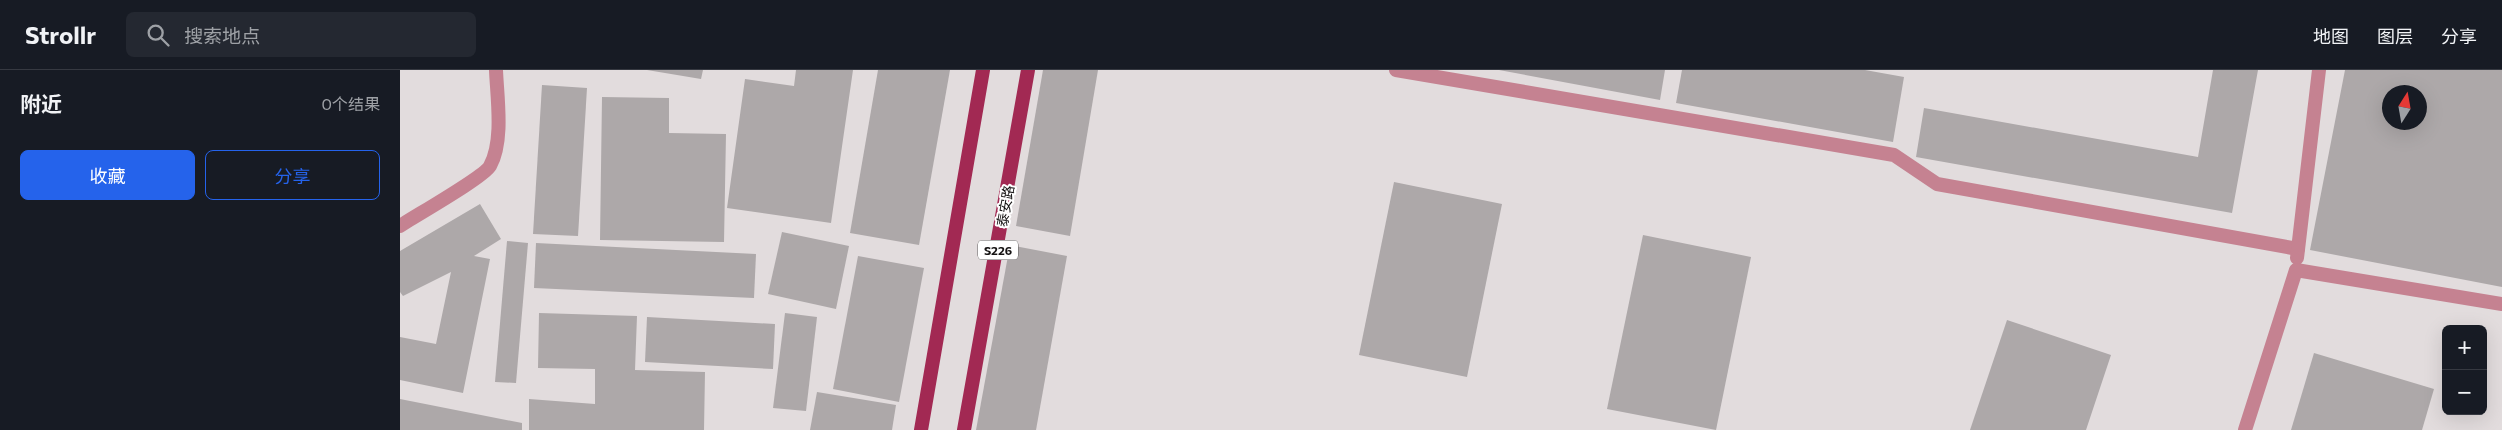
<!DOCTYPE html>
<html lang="zh">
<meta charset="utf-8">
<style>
:root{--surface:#171b24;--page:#242831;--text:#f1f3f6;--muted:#9ea1a6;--line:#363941;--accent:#2563eb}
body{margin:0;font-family:Commissioner,"Noto Sans SC",sans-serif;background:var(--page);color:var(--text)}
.controls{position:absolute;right:15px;bottom:15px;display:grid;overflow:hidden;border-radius:8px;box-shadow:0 5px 20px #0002}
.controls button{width:45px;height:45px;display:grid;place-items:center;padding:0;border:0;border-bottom:1px solid var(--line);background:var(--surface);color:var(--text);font:25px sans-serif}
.compass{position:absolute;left:1982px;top:15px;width:45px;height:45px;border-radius:50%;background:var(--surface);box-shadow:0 5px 20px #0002;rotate:11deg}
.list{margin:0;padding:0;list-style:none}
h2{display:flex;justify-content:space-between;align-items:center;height:65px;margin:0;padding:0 20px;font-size:21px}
h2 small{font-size:16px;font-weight:400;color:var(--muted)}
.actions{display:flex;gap:10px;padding:15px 20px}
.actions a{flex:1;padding:11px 0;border:1px solid var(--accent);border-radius:8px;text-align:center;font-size:18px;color:var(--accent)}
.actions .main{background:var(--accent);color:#fff}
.icon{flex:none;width:28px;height:28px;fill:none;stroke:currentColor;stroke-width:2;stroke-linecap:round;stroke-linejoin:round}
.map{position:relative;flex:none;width:2102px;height:360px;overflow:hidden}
header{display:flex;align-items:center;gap:30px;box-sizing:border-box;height:70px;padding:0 25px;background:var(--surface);border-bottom:1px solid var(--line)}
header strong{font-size:24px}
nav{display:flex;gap:28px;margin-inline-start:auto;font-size:18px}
.search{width:350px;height:45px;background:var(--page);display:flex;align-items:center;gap:12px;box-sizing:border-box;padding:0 18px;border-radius:8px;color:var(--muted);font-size:19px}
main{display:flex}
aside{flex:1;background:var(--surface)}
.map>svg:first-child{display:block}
.building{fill:#ada8a9;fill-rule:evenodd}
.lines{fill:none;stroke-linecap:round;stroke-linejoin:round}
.minor{stroke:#c58291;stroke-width:14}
.primary{stroke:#a22953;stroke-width:14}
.labels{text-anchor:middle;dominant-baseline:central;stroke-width:4;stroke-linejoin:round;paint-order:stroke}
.shield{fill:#fff;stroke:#5c5a5a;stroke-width:1}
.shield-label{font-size:12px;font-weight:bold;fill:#161414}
.street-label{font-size:14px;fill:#161414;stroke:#fff}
</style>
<header>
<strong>Strollr</strong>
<div class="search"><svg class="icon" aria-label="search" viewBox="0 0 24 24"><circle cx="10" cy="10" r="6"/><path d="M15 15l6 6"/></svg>搜索地点</div>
<nav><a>地图</a><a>图层</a><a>分享</a></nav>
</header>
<main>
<aside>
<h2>附近<small>0个结果</small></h2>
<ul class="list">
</ul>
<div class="actions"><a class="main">收藏</a><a>分享</a></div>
</aside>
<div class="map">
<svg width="2102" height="360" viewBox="0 0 2102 360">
<rect width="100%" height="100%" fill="#e2dcdd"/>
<!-- building -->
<g class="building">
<path d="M 247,0 L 303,0 L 301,9 Z"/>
<path d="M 396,0 L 453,0 L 431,153 L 327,138 L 345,9 L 394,16 Z"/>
<path d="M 478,0 L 550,0 L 519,175 L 450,163 Z"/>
<path d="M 643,0 L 698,0 L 670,166 L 616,156 Z"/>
<path d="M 1099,0 L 1265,0 L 1260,30 Z"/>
<path d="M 1282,0 L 1465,0 L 1504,7 L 1493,72 L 1276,33 Z"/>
<path d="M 1813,0 L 1858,0 L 1832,143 L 1516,87 L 1524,38 L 1798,87 Z"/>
<path d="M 1945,0 L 2102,0 L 2102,217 L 1910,180 ZM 1990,22 L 2020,22 L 2020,52 L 1990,52 Z"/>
<path d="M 142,15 L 187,18 L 178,166 L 133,164 Z"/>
<path d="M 202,27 L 269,28 L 269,63 L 326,64 L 324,172 L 200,170 Z"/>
<path d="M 994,112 L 1102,134 L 1067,307 L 959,285 Z"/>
<path d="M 80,134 L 101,169 L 74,186 L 90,189 L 63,323 L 0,310 L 0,267 L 36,274 L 51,202 L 3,226 L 0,222 L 0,181 Z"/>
<path d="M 382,162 L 449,176 L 436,239 L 368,224 Z"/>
<path d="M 1243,165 L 1351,187 L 1316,360 L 1207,339 Z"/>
<path d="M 107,171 L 128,173 L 116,313 L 95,312 Z"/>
<path d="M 136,173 L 356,184 L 354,228 L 134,218 Z"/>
<path d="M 610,175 L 667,186 L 636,360 L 576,360 Z"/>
<path d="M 458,186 L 524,198 L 499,332 L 433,319 Z"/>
<path d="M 139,243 L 237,246 L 235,300 L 305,302 L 304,360 L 129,360 L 129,329 L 195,334 L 195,299 L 138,298 Z"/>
<path d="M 385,243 L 417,247 L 406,341 L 373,338 Z"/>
<path d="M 247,247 L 375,254 L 373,299 L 245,292 Z"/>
<path d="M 1607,250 L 1711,285 L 1686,360 L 1570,360 Z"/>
<path d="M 1914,283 L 2034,319 L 2022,360 L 1891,360 Z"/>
<path d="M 417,322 L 496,335 L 492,360 L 410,360 Z"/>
<path d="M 0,329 L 122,353 L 122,360 L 0,360 Z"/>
</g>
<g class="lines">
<!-- minor -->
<g class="minor">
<path d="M 996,0 L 1494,85 L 1537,114 L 1898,179"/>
<path d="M 0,156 C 15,146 84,107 90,96 C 104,71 97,27 96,0"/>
<path d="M 1897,188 L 1919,0"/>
<path d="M 1845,360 L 1896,200 L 2102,234"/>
</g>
<!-- primary -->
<g class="primary">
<path d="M 521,360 L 583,0"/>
<path d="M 564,360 L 628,0"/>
</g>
</g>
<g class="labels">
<!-- shield labels -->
<rect class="shield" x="578" y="170.5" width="40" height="19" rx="4"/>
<g class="shield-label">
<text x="598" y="180">S226</text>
</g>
<!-- street labels -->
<g class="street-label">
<text transform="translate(605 136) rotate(-80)">泰安路</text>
</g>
</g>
</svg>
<div class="controls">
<button>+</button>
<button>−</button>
</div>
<svg class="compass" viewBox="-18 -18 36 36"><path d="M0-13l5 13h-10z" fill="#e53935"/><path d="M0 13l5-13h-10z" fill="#9ea1a6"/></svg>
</div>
</main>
